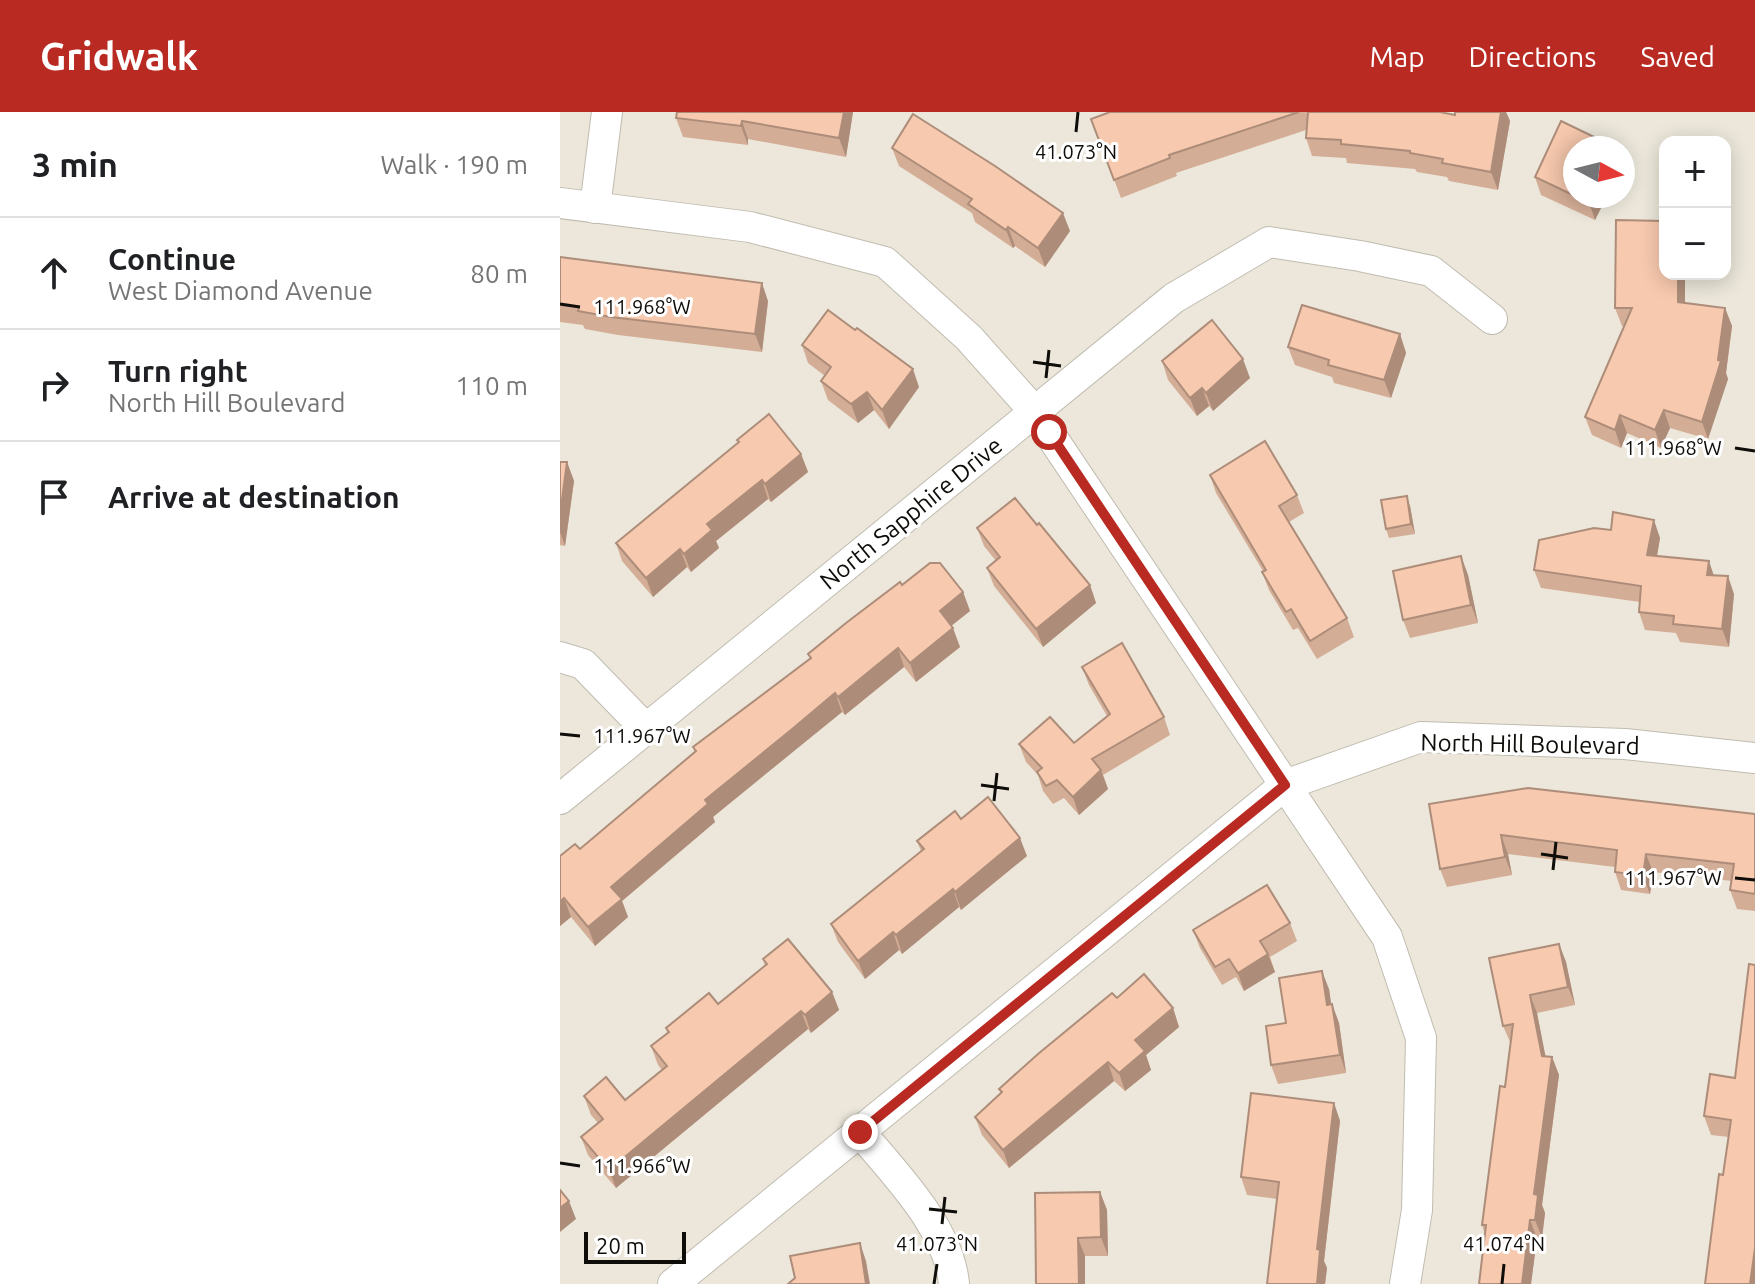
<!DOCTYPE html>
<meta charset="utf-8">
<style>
:root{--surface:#fff;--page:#f2f2f2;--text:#202124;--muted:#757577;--line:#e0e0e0;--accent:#b82a22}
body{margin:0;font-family:Ubuntu,sans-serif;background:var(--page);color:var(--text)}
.controls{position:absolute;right:24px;top:24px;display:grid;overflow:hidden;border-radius:16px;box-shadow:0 4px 20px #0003}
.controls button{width:72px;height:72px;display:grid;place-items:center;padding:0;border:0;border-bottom:2px solid var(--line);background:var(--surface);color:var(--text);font:40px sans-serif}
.compass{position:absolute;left:1003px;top:24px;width:72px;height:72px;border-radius:50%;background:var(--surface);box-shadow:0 4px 20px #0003;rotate:97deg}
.scale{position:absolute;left:24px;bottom:20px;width:102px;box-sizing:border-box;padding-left:8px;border:4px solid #0f0d09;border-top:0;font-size:22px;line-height:28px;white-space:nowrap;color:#0f0d09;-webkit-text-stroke:6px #fff;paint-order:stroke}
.stop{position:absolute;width:24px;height:24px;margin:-18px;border:6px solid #b82a22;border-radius:50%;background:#fff}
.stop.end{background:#b82a22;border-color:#fff;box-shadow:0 2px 8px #0008}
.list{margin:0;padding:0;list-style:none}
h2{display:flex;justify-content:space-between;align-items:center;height:104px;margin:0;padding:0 32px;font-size:34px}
h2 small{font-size:26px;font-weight:400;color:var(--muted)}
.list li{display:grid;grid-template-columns:52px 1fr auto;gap:24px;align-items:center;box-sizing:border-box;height:112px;padding:0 32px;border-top:2px solid var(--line)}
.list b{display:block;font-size:30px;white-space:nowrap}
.list p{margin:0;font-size:26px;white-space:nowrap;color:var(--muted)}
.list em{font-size:26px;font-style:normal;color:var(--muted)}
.icon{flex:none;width:44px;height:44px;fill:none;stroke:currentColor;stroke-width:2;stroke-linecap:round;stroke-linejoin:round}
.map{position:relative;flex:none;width:1195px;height:1172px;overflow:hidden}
header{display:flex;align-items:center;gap:48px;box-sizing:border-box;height:112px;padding:0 40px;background:var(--accent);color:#fff}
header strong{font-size:38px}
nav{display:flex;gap:44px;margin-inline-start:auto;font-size:28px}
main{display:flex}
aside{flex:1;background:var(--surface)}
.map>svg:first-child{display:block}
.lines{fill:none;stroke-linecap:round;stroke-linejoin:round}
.street-casing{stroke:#c0bcb0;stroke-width:32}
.street{stroke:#fff;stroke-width:30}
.wall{fill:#d4ad96}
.shaded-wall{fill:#ad8d7a}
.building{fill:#f7c9ae;stroke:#ad8d7a;stroke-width:2}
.route{stroke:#b82a22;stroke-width:10}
.ticks{fill:none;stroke:#0f0d09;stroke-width:3}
.labels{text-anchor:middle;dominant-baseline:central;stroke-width:6;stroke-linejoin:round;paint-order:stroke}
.street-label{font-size:24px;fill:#0f0d09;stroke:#fff}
.ticks-label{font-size:20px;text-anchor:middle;fill:#0f0d09;stroke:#fff;stroke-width:6;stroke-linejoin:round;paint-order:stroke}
</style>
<header>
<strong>Gridwalk</strong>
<nav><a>Map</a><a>Directions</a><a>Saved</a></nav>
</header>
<main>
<aside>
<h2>3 min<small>Walk · 190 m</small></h2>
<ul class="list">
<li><svg class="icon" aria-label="ahead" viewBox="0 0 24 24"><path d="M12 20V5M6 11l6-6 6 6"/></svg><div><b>Continue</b><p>West Diamond Avenue</p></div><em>80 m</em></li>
<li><svg class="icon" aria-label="right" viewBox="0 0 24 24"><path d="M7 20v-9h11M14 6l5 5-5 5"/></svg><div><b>Turn right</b><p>North Hill Boulevard</p></div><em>110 m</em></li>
<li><svg class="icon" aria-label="arrive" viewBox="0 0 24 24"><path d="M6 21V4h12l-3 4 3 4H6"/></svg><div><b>Arrive at destination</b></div></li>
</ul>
</aside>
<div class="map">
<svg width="1195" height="1172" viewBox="0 0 1195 1172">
<rect width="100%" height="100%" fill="#ece7da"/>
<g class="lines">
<!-- street casing -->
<g class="street-casing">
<g id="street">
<path d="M 0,91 L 190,115 L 325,150 L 409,226 L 475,300 L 827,825 L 861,926 L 857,1098 L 845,1172"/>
<path d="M 35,96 L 47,0"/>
<path d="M 0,545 L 23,552 L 86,617"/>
<path d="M 0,687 L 614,186 L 709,130 L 800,144 L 871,159 L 932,207"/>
<path d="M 300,1020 C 335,1062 389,1116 394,1172"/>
<path d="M 113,1172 L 725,673 L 861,625 L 1065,632 L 1195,646"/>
</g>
</g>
<!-- street -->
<use href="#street" class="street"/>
</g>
<!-- wall -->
<g class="wall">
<path d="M 293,0 L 286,45 L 188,27 L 188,33 L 123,25 L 116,6 Z"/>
<path d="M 550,0 L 880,0 L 895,3 L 895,0 L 946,0 L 950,9 L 938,78 L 889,69 L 887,65 L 857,60 L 855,57 L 787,51 L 786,46 L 752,44 L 746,26 L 746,18 L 616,61 L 617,64 L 561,86 L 531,7 Z"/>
<path d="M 332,36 L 510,119 L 485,155 L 455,134 L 453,136 L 415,110 L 412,101 L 339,54 Z"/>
<path d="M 975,65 L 1015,84 L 1047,84 L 1035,108 L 981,83 Z"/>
<path d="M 0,145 L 208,189 L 202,240 L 58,223 L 25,217 L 23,213 L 0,210 Z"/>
<path d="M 1105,162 L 1125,162 L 1125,191 L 1165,196 L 1172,214 L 1166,261 L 1168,267 L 1148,327 L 1110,316 L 1101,336 L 1067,321 L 1061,336 L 1032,323 L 1025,305 L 1065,214 L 1062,214 L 1055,196 Z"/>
<path d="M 840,222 L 846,241 L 831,286 L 774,271 L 772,265 L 735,253 L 728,235 Z"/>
<path d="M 242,233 L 359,275 L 329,317 L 314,298 L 298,311 L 268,288 L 261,269 L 265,264 L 248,251 Z"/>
<path d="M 602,249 L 690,266 L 653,299 L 649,294 L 637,304 L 608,268 Z"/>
<path d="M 241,342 L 248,360 L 211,390 L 208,387 L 156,429 L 159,436 L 131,460 L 127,455 L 93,485 L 62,449 L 56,431 Z"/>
<path d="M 0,350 L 7,350 L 14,369 L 5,434 L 0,433 Z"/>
<path d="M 650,363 L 737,383 L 744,401 L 729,410 L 787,506 L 794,525 L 757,547 L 738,516 L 733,518 L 709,478 L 702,460 L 703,459 L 656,381 Z"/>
<path d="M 850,394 L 855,422 L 829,426 L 826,417 Z"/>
<path d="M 477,413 L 530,473 L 536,491 L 483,535 L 434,474 L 427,456 L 436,449 L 424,434 L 417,416 Z"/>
<path d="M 1100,426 L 1097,444 L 1154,463 L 1174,482 L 1169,535 L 1120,530 L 1116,521 L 1085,518 L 1079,500 L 1080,490 L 981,476 L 974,458 Z"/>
<path d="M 901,444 L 908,463 L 918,511 L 850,526 L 843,508 Z"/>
<path d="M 342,473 L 403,480 L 410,499 L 391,514 L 400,535 L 356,570 L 344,555 L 285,603 L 282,600 L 237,636 L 153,705 L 155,710 L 62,789 L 68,805 L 35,834 L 11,805 L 0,814 L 0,744 L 20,737 L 135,640 L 133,635 L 250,547 L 248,542 Z"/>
<path d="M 522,555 L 604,605 L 610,623 L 543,663 L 548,677 L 519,703 L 504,686 L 493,692 L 483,679 L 478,663 L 466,650 L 459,632 L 514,631 L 547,604 L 529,573 Z"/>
<path d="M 869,692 L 1195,702 L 1195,799 L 1177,797 L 1170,778 L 1172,769 L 1093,760 L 1090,782 L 1061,778 L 1055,760 L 1055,755 L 948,742 L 952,763 L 887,775 L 880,757 Z"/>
<path d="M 401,707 L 467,744 L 401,798 L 399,795 L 342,842 L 339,838 L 305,867 L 278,830 L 271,812 L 361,739 L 357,729 Z"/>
<path d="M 730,811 L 737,829 L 710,845 L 715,860 L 684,879 L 676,865 L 662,873 L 640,836 L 633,818 Z"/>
<path d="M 999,832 L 1006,850 L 1015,893 L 977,901 L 985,944 L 992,945 L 999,963 L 982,1093 L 985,1101 L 982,1126 L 977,1126 L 971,1172 L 919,1172 L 925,1122 L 922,1113 L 945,975 L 951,932 L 943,914 Z"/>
<path d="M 203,847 L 272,880 L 279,898 L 251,921 L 248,917 L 56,1076 L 28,1043 L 21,1025 L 38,1011 L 31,1003 L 24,984 L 65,988 L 102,958 L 98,953 L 91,934 L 107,921 L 106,916 L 158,892 L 205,854 Z"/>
<path d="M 1195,853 L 1163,1063 L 1169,1025 L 1151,1023 L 1144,1004 L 1175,966 Z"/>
<path d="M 769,877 L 771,893 L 772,892 L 779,911 L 786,961 L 718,972 L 711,953 L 726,911 Z"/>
<path d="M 557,886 L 613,896 L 619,915 L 586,943 L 591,958 L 565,979 L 554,969 L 449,1056 L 422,1023 L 415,1005 L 441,982 L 439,977 Z"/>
<path d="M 774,991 L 780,1009 L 764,1149 L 767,1156 L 765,1172 L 707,1172 L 717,1087 L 687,1083 L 681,1065 Z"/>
<path d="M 540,1080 L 547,1098 L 548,1144 L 525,1144 L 476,1168 Z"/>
</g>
<!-- shaded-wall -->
<g class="shaded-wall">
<path d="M 284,0 L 293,0 L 286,45 L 279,26 Z"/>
<path d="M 941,0 L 946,0 L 950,9 L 938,78 L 931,60 Z"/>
<path d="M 182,9 L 188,27 L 188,33 L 181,14 Z"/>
<path d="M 1032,84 L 1047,84 L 1035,108 L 1029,90 Z"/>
<path d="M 503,101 L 510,119 L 485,155 L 478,136 Z"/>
<path d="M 448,115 L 455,134 L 453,136 L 446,118 Z"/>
<path d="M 1118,162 L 1125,162 L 1125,208 L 1118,190 Z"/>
<path d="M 202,171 L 208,189 L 202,240 L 195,222 Z"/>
<path d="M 1165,196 L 1172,214 L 1166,261 L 1168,267 L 1148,327 L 1142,310 L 1158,248 Z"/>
<path d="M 840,222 L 846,241 L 831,286 L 824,268 Z"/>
<path d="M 683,247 L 690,266 L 653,299 L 646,281 Z"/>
<path d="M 353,257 L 359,275 L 329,317 L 322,298 Z"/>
<path d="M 642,276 L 649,294 L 637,304 L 630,286 Z"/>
<path d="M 307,280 L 314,298 L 298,311 L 291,292 Z"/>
<path d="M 1104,298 L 1110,316 L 1101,336 L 1095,318 Z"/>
<path d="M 1060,303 L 1067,321 L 1061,336 L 1055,318 Z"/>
<path d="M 241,342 L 248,360 L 211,390 L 205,372 Z"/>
<path d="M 7,350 L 14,369 L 5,434 L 0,420 L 0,403 Z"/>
<path d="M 202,368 L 208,387 L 156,429 L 159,436 L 131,460 L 124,442 L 147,412 Z"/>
<path d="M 847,384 L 850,394 L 855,422 L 851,412 Z"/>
<path d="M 1094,408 L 1100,426 L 1094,461 L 1087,443 Z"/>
<path d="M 120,437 L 127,455 L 93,485 L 86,466 Z"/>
<path d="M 901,444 L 908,463 L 918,511 L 911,493 Z"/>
<path d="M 1149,449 L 1155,467 L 1147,463 Z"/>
<path d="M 1168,464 L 1174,482 L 1169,535 L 1162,517 Z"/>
<path d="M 530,473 L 536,491 L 483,535 L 476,517 Z"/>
<path d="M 403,480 L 410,499 L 386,518 L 380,499 Z"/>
<path d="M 393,516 L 400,535 L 356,570 L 350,551 Z"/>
<path d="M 338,536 L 344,555 L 285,603 L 278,585 Z"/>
<path d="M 275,581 L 282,600 L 153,705 L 155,710 L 62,789 L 68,805 L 35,834 L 28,815 L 51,775 L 145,688 Z"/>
<path d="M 541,658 L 548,677 L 519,703 L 513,685 Z"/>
<path d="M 941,723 L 948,742 L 952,763 L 945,745 Z"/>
<path d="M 460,726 L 467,744 L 401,798 L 395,780 Z"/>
<path d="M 1086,742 L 1093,760 L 1090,782 L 1083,764 Z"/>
<path d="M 393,777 L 399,795 L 342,842 L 336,823 Z"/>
<path d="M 4,786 L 11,805 L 0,814 L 0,790 Z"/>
<path d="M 333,820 L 339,838 L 305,867 L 298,849 Z"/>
<path d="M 999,832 L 1006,850 L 1015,893 L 1008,875 Z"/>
<path d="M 708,842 L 715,860 L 684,879 L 678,861 Z"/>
<path d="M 762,859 L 769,877 L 774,911 L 767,893 Z"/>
<path d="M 272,880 L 279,898 L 251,921 L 245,903 Z"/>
<path d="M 970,883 L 977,901 L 989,962 L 982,944 Z"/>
<path d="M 772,892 L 779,911 L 786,961 L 780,943 Z"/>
<path d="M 613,896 L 619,915 L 586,943 L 591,958 L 565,979 L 559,961 L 575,928 Z"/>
<path d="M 241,899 L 248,917 L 56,1076 L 49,1058 Z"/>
<path d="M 992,945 L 999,963 L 982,1093 L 985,1101 L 982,1126 L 975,1108 L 974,1082 Z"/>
<path d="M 548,950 L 554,969 L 449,1056 L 443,1038 Z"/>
<path d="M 774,991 L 780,1009 L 764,1149 L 767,1156 L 765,1172 L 757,1172 L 757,1137 Z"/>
<path d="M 540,1080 L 547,1098 L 548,1144 L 541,1125 Z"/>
<path d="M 9,1089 L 16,1107 L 0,1120 L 0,1096 Z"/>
<path d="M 970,1108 L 977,1126 L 971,1172 L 962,1172 Z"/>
<path d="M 518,1126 L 525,1144 L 525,1172 L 519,1172 Z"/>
<path d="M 300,1131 L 306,1149 L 310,1172 L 306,1172 Z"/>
<path d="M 1195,1136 L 1195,1172 L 1190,1172 Z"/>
</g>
<!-- building -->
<g class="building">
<path d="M 117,0 L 284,0 L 279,26 L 182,9 L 181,14 L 116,6 Z"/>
<path d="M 550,0 L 739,0 L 609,43 L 610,46 L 554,68 L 531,7 Z"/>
<path d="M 748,0 L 880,0 L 895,3 L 895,0 L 941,0 L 931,60 L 882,51 L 883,47 L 850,41 L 850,39 L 781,32 L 781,28 L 746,26 Z"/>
<path d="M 353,2 L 435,54 L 503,101 L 478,136 L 448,115 L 446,118 L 408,92 L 412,87 L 332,36 Z"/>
<path d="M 1001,9 L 1055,35 L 1054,36 L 1015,36 L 1015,84 L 975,65 Z"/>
<path d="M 1016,84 L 1032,84 L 1029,90 Z"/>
<path d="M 1056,108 L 1105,109 L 1105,162 L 1118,162 L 1118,190 L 1165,196 L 1158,248 L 1161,249 L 1142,310 L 1104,298 L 1095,318 L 1060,303 L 1055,318 L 1025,305 L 1072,196 L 1055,196 Z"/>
<path d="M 0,145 L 202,171 L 195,222 L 51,205 L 18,199 L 19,195 L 0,193 Z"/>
<path d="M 742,193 L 840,222 L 824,268 L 768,253 L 769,248 L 728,235 Z"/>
<path d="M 268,198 L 295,218 L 297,216 L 353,257 L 322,298 L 307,280 L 291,292 L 261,269 L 271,255 L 242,233 Z"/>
<path d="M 652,208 L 683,247 L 646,281 L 642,276 L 630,286 L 602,249 Z"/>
<path d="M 209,302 L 241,342 L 205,372 L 202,368 L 147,412 L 152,418 L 124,442 L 120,437 L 86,466 L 56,431 L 179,330 L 177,328 Z"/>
<path d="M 705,329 L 737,383 L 719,394 L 787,506 L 750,529 L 731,497 L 726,500 L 702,460 L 706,458 L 650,363 Z"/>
<path d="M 0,350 L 7,350 L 0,403 Z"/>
<path d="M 847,384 L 851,412 L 826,417 L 821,388 Z"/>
<path d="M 455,386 L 477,413 L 479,411 L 530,473 L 476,517 L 427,456 L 440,445 L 417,416 Z"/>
<path d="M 1053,400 L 1094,408 L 1087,443 L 1149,449 L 1147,463 L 1168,464 L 1162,517 L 1113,512 L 1114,504 L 1079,500 L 1081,474 L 974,458 L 979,428 L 1034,416 L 1051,418 Z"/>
<path d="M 901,444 L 911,493 L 843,508 L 833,459 Z"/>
<path d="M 370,451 L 380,451 L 403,480 L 380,499 L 393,516 L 350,551 L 338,536 L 278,585 L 275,581 L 231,618 L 145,688 L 148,692 L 51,775 L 62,787 L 28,815 L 4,786 L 0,790 L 0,744 L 15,732 L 20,737 L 136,639 L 133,635 L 251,546 L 248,542 L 286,511 L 340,470 L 342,473 Z"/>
<path d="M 562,531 L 604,605 L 532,647 L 541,658 L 513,685 L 497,668 L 486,674 L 477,660 L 482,656 L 459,632 L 490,605 L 514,631 L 550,602 L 522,555 Z"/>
<path d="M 968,676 L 1195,702 L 1195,782 L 1170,778 L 1174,752 L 1086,742 L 1083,764 L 1055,760 L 1057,738 L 941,723 L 945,745 L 880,757 L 869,692 Z"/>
<path d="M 428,685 L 460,726 L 395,780 L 393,777 L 336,823 L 333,820 L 298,849 L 271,812 L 364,737 L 357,729 L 395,699 L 401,707 Z"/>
<path d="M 707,773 L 730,811 L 700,829 L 708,842 L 678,861 L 669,847 L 655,855 L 633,818 Z"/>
<path d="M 228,827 L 272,880 L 245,903 L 241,899 L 49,1058 L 21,1025 L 43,1007 L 24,984 L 46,965 L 65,988 L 107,954 L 91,934 L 109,920 L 106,916 L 149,881 L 158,892 L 207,852 L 203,847 Z"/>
<path d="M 999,832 L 1008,875 L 970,883 L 982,944 L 992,945 L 974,1082 L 978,1083 L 975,1108 L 970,1108 L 962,1172 L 919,1172 L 926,1113 L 922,1113 L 940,974 L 945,975 L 953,912 L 943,914 L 929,846 Z"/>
<path d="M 1189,852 L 1195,853 L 1195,1136 L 1190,1172 L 1145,1172 L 1159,1062 L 1163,1063 L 1171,1008 L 1144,1004 L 1150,962 L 1175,966 Z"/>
<path d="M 762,859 L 767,893 L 772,892 L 780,943 L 711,953 L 706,914 L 726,911 L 719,866 Z"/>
<path d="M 584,862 L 613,896 L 575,928 L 585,939 L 559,961 L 548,950 L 443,1038 L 415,1005 L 442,980 L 439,977 L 478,942 L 552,881 L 557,886 Z"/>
<path d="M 691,981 L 774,991 L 757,1137 L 760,1138 L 757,1172 L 707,1172 L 719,1070 L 681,1065 Z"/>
<path d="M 0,1078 L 9,1089 L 0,1096 Z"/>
<path d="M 540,1080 L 541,1125 L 518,1126 L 519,1172 L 476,1172 L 475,1081 Z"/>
<path d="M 300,1131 L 306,1172 L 228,1172 L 235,1166 L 230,1144 Z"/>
</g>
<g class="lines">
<!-- route -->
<path class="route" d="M 300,1020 L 725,673 L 489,320"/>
</g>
<!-- ticks -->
<path class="ticks" d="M 516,20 L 518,0M 0,192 L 20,195M 473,250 L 501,254M 486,266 L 489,238M 1175,336 L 1195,339M 0,622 L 20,624M 421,673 L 449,677M 434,689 L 437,661M 981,742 L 1008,746M 993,758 L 996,730M 1175,766 L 1195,768M 0,1051 L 20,1054M 369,1097 L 397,1100M 382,1112 L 385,1085M 374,1172 L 377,1152M 942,1172 L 944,1152"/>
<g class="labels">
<!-- street labels -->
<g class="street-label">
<text transform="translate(351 401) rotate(-39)">North Sapphire Drive</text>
<text transform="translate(970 632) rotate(1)">North Hill Boulevard</text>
</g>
</g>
<g class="ticks-label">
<text x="516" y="47">41.073°N</text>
<text x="82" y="202">111.968°W</text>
<text x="1113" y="343">111.968°W</text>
<text x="82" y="631">111.967°W</text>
<text x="1113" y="773">111.967°W</text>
<text x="82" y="1061">111.966°W</text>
<text x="377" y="1139">41.073°N</text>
<text x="944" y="1139">41.074°N</text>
</g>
</svg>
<div class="controls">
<button>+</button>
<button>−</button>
</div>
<svg class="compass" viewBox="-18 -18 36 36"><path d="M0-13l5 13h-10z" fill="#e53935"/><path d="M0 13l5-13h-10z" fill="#757577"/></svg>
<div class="scale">20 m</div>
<div class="stop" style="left:489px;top:320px"></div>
<div class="stop end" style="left:300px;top:1020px"></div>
</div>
</main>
